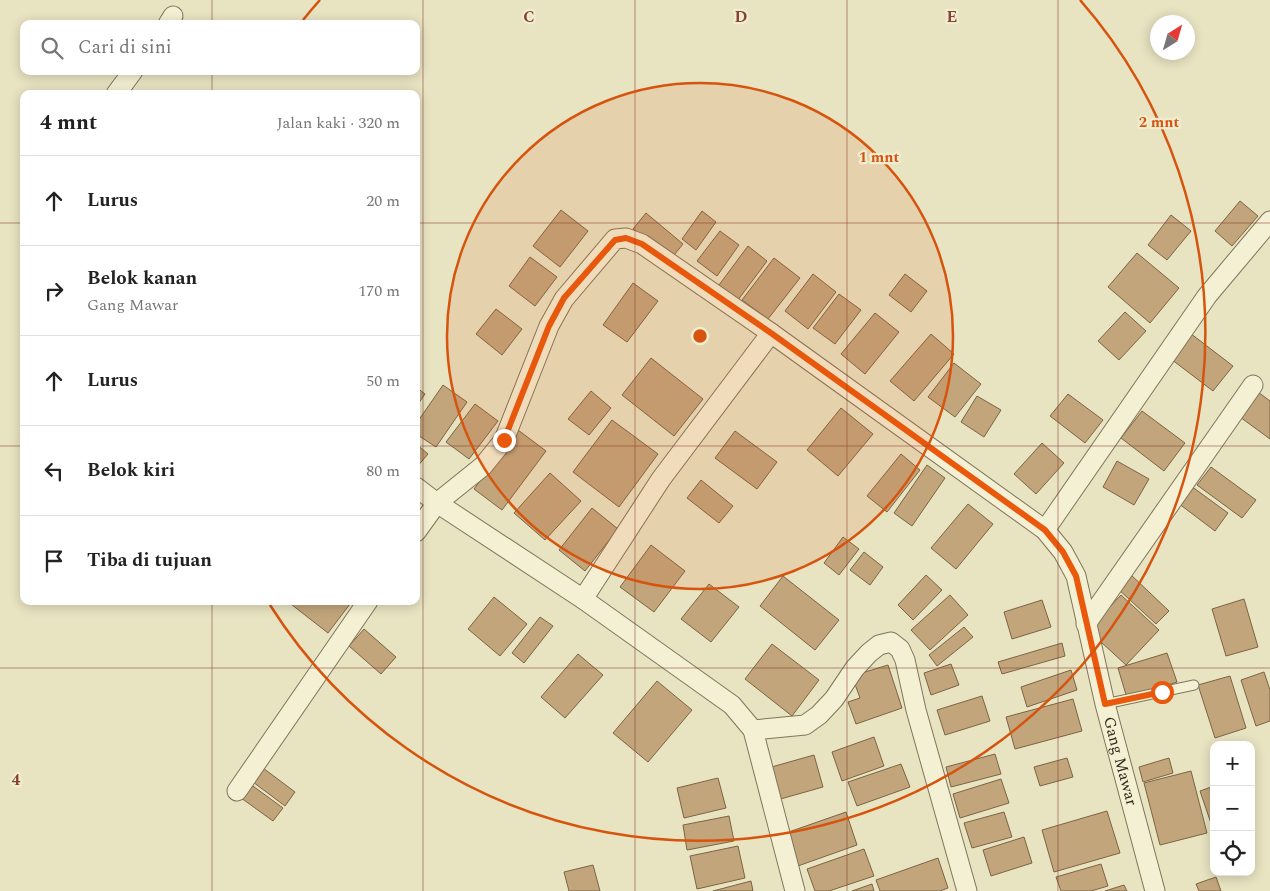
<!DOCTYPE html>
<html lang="id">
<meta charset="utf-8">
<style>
:root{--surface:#fff;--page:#f2f2f2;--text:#222;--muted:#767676;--line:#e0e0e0}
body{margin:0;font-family:Spectral,serif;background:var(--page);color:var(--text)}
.controls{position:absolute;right:15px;bottom:15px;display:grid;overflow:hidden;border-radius:10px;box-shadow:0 2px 12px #0003}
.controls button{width:45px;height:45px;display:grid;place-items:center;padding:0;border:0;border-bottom:1px solid var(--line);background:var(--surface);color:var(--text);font:25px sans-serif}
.compass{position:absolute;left:1150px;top:15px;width:45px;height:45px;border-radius:50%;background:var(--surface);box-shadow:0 2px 12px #0003;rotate:37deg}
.stop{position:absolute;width:15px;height:15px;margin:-11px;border:4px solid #ea580c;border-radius:50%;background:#fff}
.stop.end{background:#ea580c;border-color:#fff;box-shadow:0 1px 5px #0008}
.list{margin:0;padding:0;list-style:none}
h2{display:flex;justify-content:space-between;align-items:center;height:65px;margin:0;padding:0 20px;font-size:21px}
h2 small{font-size:16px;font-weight:400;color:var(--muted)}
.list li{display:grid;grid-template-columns:32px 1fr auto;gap:15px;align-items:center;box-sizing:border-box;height:90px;padding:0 20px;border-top:1px solid var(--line)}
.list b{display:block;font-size:19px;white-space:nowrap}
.list p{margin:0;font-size:16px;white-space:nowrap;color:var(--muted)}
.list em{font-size:16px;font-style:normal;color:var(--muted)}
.icon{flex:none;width:28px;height:28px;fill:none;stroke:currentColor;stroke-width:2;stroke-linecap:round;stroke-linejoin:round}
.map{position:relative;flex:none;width:1270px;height:891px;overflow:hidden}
.search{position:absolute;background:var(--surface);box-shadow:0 2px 12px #0003;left:20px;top:20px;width:400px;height:55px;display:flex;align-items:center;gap:12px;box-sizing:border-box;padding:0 18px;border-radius:10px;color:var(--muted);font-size:19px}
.panel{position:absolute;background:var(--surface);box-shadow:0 2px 12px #0003;left:20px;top:90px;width:400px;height:515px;border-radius:10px}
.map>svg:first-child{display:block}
.building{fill:#c2a57b;stroke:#7c6443}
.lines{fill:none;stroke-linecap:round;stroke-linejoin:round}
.lane-casing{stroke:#80755b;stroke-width:11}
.street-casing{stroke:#80755b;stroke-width:21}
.lane{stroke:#f4f0d3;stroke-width:9}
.street{stroke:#f4f0d3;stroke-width:19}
.route{stroke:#ea580c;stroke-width:6}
.grid{fill:none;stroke:#884031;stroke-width:1;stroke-opacity:0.55}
.ring{fill:none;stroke:#d6540e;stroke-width:2.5}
.labels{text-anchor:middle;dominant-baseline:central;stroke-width:4.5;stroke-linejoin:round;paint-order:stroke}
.street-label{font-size:16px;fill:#312a1d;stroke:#f0edd0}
.grid-label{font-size:16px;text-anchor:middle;font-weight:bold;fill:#884031;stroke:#f0edd0;stroke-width:4.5;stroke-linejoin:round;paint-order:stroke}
.centre{fill:#d6540e;stroke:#f0edd0;stroke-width:2.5}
.ring-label{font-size:15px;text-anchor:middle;font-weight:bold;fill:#d6540e;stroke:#f0edd0;stroke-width:4.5;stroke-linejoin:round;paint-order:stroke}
</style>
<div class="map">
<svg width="1270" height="891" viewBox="0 0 1270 891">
<rect width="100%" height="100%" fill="#e8e3c1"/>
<!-- building -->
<g class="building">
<path d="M 1240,201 L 1258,216 L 1232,246 L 1215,231 Z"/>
<path d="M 561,210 L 588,231 L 560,267 L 533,246 Z"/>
<path d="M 702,211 L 716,222 L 696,250 L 682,239 Z"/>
<path d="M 646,213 L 683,244 L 670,260 L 633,229 Z"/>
<path d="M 1171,215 L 1191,231 L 1167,260 L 1148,245 Z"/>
<path d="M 720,231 L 739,245 L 717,276 L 697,261 Z"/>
<path d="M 748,246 L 767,261 L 735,304 L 716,289 Z"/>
<path d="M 1137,253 L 1179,288 L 1150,323 L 1108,287 Z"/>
<path d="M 530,257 L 557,277 L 535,306 L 509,286 Z"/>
<path d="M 774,258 L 800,278 L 768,319 L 742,300 Z"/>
<path d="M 813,274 L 836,292 L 808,329 L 785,311 Z"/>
<path d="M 905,274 L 927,291 L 911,312 L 889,295 Z"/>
<path d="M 633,283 L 658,301 L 627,342 L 603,325 Z"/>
<path d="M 839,294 L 861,310 L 835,344 L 813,328 Z"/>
<path d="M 496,309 L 522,329 L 502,355 L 476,334 Z"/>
<path d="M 1125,312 L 1146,331 L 1119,360 L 1098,341 Z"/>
<path d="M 875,313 L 899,332 L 865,374 L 841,354 Z"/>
<path d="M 1186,330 L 1233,366 L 1213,391 L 1167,356 Z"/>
<path d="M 931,334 L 954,354 L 914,401 L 890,381 Z"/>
<path d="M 651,358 L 703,399 L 674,436 L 622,395 Z"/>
<path d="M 954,363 L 981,384 L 955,417 L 928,397 Z"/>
<path d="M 443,385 L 467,402 L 436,447 L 416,434 L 416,424 Z"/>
<path d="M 416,387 L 425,394 L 416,407 Z"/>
<path d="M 591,391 L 611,408 L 589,435 L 568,419 Z"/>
<path d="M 1258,392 L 1270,401 L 1270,439 L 1240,417 Z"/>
<path d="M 1068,394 L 1103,420 L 1085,443 L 1050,416 Z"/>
<path d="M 977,396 L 1001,410 L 984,437 L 961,422 Z"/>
<path d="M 475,404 L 498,421 L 469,459 L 446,442 Z"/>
<path d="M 841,408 L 873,434 L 838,476 L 807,450 Z"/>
<path d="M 1142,411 L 1185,443 L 1164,471 L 1121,438 Z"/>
<path d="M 612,420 L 658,454 L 619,507 L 573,472 Z"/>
<path d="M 518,430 L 546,451 L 502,510 L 474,489 Z"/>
<path d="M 735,431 L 777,462 L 757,489 L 715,458 Z"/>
<path d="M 1042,443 L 1064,463 L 1036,494 L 1014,474 Z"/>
<path d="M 416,444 L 428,454 L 416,468 Z"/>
<path d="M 901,454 L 920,470 L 887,512 L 867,496 Z"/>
<path d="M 1117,461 L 1149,479 L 1134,505 L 1103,487 Z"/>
<path d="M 927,465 L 945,478 L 912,526 L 894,513 Z"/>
<path d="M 1211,467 L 1256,500 L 1242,518 L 1197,485 Z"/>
<path d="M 550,473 L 581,501 L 545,540 L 514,513 Z"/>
<path d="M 701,480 L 733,506 L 719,523 L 687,498 Z"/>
<path d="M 1191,486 L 1228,513 L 1215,531 L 1178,503 Z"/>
<path d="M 968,504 L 993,524 L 956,569 L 931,548 Z"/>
<path d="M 592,508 L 618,529 L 585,571 L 559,550 Z"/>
<path d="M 843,537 L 859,549 L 839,575 L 824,563 Z"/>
<path d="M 651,545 L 685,571 L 654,612 L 620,587 Z"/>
<path d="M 864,552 L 883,567 L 870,585 L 850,570 Z"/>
<path d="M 1130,574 L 1169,611 L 1156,624 L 1117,588 Z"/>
<path d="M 926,575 L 942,590 L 913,620 L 898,605 Z"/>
<path d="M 783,576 L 839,620 L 815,650 L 760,606 Z"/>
<path d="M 709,584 L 739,607 L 711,642 L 681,619 Z"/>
<path d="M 950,595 L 968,615 L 930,650 L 911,630 Z"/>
<path d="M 1121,595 L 1159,630 L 1126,665 L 1088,630 Z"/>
<path d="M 494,597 L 527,624 L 500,656 L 468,629 Z"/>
<path d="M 1244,599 L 1258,647 L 1226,656 L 1212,609 Z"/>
<path d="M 1042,600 L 1051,627 L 1012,639 L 1004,612 Z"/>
<path d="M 287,601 L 347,601 L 350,604 L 328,633 Z"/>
<path d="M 540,617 L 553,626 L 524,663 L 512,653 Z"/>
<path d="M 964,627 L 973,637 L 937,666 L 929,655 Z"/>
<path d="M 364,629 L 396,657 L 381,674 L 349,646 Z"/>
<path d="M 1062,643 L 1065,656 L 1002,674 L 998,662 Z"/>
<path d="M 772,644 L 819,680 L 792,716 L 745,679 Z"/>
<path d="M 1167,653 L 1177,682 L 1127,698 L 1118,668 Z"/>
<path d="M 578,654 L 603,675 L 565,718 L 541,697 Z"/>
<path d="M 951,664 L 959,685 L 931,695 L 924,673 Z"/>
<path d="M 888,665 L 902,708 L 856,724 L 848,702 L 860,698 L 852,676 Z"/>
<path d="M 1071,670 L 1077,690 L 1027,707 L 1021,687 Z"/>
<path d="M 1264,672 L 1270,690 L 1270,721 L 1256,726 L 1241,680 Z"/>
<path d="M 1230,676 L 1246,728 L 1215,738 L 1198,685 Z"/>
<path d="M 657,681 L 692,710 L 648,762 L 613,733 Z"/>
<path d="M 982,696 L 990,721 L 945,735 L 937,710 Z"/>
<path d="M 1073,699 L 1082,731 L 1015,749 L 1006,717 Z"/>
<path d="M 874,737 L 884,766 L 842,781 L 832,752 Z"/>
<path d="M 995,754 L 1001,774 L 951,787 L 946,767 Z"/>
<path d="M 814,755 L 823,787 L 777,800 L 768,768 Z"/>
<path d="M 1067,758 L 1073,777 L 1040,786 L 1034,767 Z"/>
<path d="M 1169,758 L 1173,773 L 1143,782 L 1139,767 Z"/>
<path d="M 901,764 L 910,787 L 857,806 L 848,782 Z"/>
<path d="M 259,765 L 295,792 L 285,806 L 249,779 Z"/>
<path d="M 1191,771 L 1207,833 L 1160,845 L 1144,783 Z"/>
<path d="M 718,778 L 726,808 L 684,818 L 677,788 Z"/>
<path d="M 1001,779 L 1009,803 L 960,818 L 953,794 Z"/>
<path d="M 246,781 L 283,808 L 273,821 L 237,795 Z"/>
<path d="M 1214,786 L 1214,832 L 1200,791 Z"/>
<path d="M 1107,811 L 1120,853 L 1054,872 L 1042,830 Z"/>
<path d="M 846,812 L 857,845 L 795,867 L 783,834 Z"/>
<path d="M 1004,812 L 1012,837 L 972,848 L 964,823 Z"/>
<path d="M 729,816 L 734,841 L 687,850 L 683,825 Z"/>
<path d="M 1024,837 L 1032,863 L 991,876 L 983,850 Z"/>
<path d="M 738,846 L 745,878 L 697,889 L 690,856 Z"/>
<path d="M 864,849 L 874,876 L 829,891 L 815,891 L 807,869 Z"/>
<path d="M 938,858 L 948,888 L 940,891 L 880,891 L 876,880 Z"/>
<path d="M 1101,864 L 1108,886 L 1091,891 L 1061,891 L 1056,877 Z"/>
<path d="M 593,865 L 600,891 L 569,891 L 564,872 Z"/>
<path d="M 1216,877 L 1221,891 L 1199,891 L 1196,884 Z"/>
<path d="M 751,881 L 753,891 L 713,891 Z"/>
<path d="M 872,884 L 874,891 L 852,891 Z"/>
<path d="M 1124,885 L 1127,891 L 1105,891 Z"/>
</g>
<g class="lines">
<!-- lane casing -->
<g class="lane-casing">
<path id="lane" d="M 1105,704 L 1194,685"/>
</g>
<!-- street casing -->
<g class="street-casing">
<g id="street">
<path d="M 168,24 L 173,16"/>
<path d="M 116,94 L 133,71"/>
<path d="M 416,487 L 437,503 L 583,599 L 732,705 L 753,730 L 795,891"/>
<path d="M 1045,530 L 1207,296 L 1270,221"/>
<path id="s1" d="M 416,532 L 437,503 L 483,466 L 504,440 L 549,326 L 564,299 L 615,239 L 626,238 L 642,244 L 771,333 L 1045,530 L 1063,552 L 1076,576 L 1105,704 L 1155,891"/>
<path d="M 583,599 L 661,479 L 771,333"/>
<path d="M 1086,624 L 1253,385"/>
<path d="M 753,730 L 805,725 L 819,715 L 834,699 L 855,668 L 869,653 L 879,645 L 891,642 L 900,649 L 905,660 L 916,710 L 967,891"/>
<path d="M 237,791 L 368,601"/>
</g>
</g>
<!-- lane -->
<use href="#lane" class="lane"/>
<!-- street -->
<use href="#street" class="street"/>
</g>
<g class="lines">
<!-- route -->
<path class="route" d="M 504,440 L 549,326 L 564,298 L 615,240 L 626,238 L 642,244 L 771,333 L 1045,530 L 1063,552 L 1076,576 L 1105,704 L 1162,692"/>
</g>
<!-- grid -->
<path class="grid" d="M 212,0 L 212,24M 423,0 L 423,891M 635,0 L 635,891M 847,0 L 847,891M 1058,0 L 1058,891M 212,71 L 212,94M 0,223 L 24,223M 416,223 L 1270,223M 0,446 L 24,446M 416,446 L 1270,446M 212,601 L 212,891M 0,668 L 1270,668"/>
<!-- distance rings -->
<circle cx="700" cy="336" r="253" fill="#d6540e" fill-opacity=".12"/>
<g class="ring">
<circle cx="700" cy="336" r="253"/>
<path d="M303 20A507 507 0 0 1 320 0M1080 0A507 507 0 1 1 270 605"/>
</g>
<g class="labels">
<!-- street labels -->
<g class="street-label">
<text stroke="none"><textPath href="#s1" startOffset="1129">Gang Mawar</textPath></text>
</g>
</g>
<g class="grid-label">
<text x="529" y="22">C</text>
<text x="741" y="22">D</text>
<text x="952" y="22">E</text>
<text x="16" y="785">4</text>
</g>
<circle cx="700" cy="336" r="8" class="centre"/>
<g class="ring-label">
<text x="1159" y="127">2 mnt</text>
<text x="879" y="162">1 mnt</text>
</g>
</svg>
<div class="controls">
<button>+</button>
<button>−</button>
<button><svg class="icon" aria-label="locate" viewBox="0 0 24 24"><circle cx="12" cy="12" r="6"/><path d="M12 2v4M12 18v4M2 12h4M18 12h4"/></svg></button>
</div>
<svg class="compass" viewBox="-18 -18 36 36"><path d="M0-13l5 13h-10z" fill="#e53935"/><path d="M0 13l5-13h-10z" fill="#767676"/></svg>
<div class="stop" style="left:1162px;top:692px"></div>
<div class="stop end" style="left:504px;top:440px"></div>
<div class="search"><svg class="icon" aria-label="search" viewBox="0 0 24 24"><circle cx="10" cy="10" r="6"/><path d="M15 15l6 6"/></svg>Cari di sini</div>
<section class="panel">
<h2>4 mnt<small>Jalan kaki · 320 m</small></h2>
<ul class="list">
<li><svg class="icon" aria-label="ahead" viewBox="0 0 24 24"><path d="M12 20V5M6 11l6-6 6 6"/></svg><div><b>Lurus</b></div><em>20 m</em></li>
<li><svg class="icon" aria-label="right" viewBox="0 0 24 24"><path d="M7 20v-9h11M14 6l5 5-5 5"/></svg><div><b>Belok kanan</b><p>Gang Mawar</p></div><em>170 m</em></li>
<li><svg class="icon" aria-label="ahead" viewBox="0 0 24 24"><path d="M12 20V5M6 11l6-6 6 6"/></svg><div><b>Lurus</b></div><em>50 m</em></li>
<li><svg class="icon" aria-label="left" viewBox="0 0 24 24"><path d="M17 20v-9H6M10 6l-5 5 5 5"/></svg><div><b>Belok kiri</b></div><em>80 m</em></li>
<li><svg class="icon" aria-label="arrive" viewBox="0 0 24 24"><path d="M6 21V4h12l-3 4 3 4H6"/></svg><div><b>Tiba di tujuan</b></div></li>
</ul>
</section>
</div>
